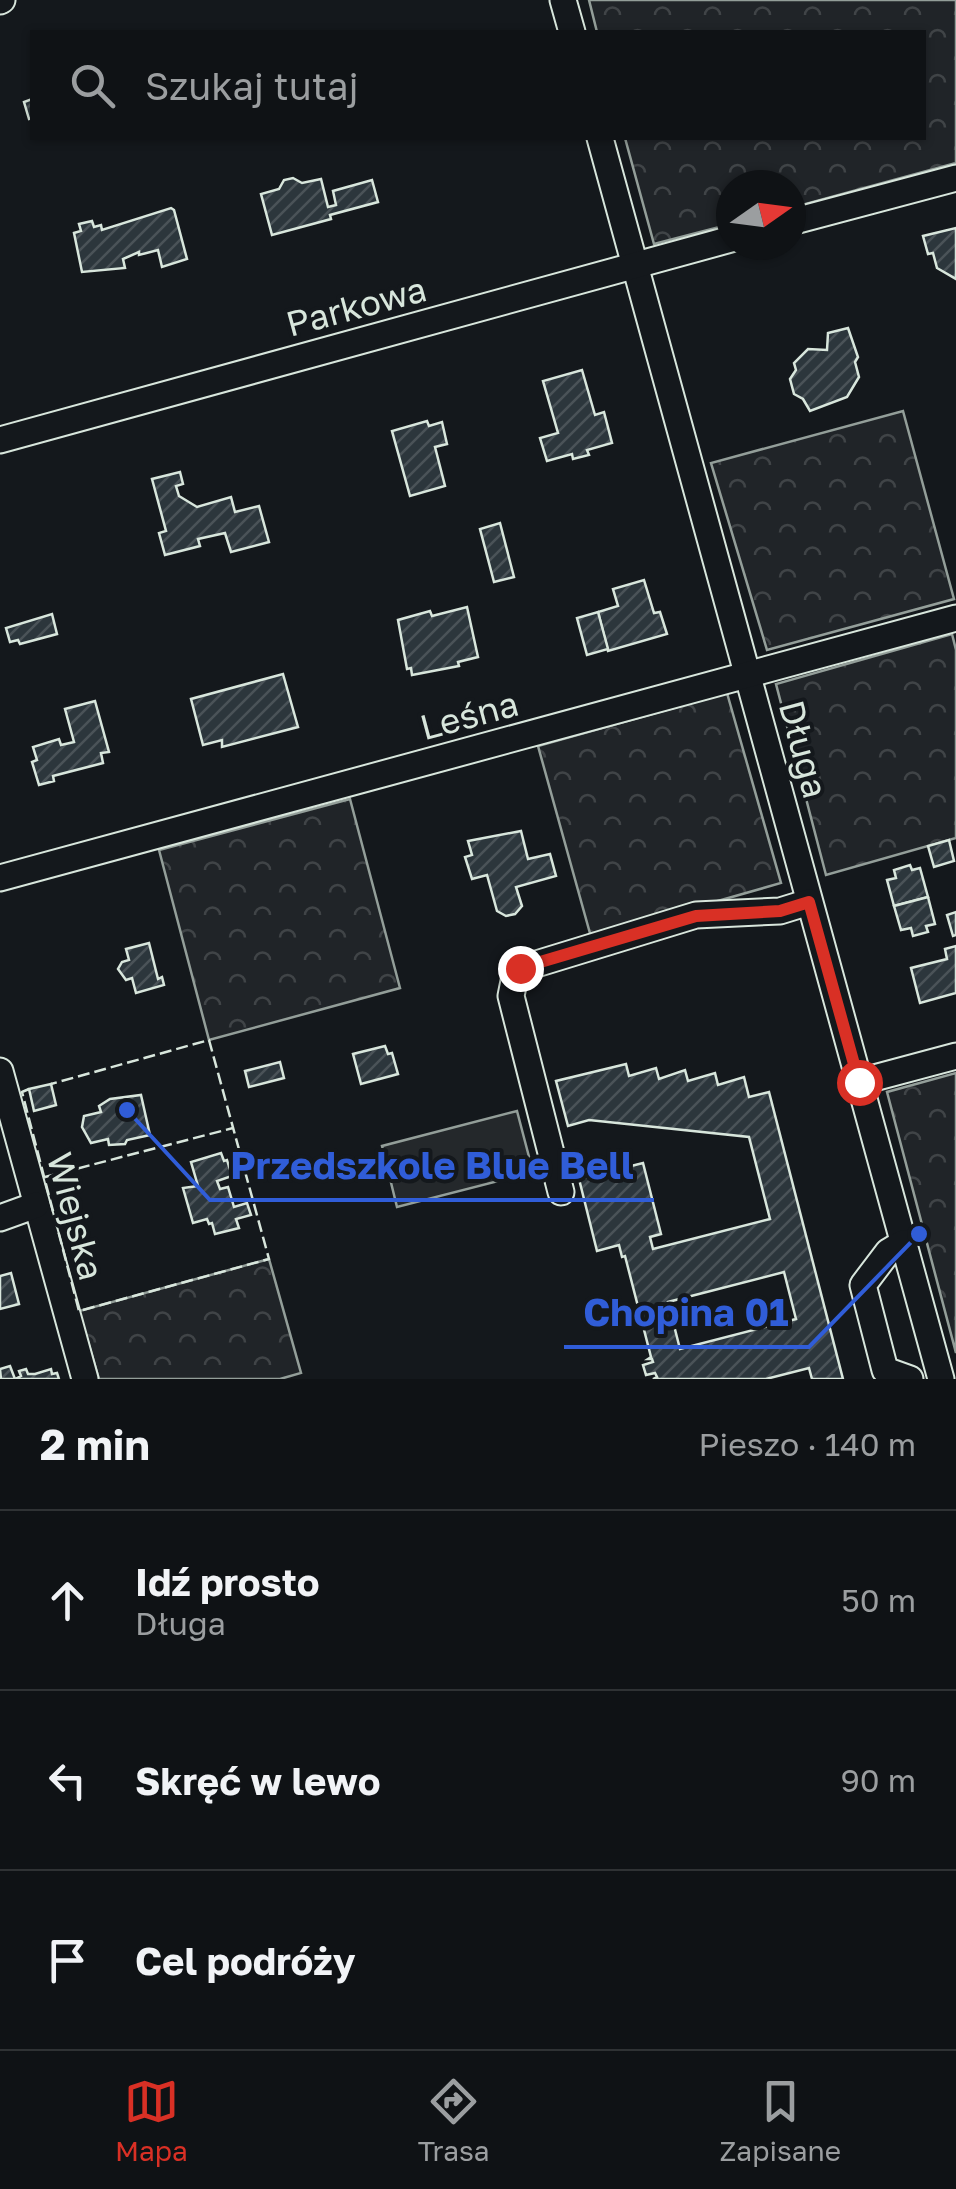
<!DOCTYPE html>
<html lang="pl">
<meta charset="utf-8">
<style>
:root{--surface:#0f1215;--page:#181b1e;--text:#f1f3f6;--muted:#9b9ea0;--line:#2f3234;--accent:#d93025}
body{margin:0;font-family:"Golos Text",sans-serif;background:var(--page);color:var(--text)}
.compass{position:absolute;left:716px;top:170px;width:90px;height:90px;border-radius:50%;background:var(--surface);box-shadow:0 2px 8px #0004;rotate:76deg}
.stop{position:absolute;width:30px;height:30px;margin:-22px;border:8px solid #d93025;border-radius:50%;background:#fff}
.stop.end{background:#d93025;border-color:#fff;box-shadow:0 2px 10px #0008}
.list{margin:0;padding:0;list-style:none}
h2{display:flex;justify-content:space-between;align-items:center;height:130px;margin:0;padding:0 40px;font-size:42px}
h2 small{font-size:32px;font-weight:400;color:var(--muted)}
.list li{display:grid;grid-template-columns:65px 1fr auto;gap:30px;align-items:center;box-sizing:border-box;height:180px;padding:0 40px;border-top:2px solid var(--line)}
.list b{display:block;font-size:38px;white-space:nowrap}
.list p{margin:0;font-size:32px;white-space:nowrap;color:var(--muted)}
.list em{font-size:32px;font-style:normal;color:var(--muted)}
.icon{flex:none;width:55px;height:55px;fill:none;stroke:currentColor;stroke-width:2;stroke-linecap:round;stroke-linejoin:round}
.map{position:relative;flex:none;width:956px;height:1379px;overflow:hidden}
.search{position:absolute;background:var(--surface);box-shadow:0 2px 8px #0004;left:30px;right:30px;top:30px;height:110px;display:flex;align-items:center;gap:25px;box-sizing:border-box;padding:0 35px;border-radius:0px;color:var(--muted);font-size:38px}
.sheet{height:670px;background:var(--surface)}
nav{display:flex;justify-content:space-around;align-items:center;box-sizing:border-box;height:140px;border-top:2px solid var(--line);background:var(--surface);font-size:28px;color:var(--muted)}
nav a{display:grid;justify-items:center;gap:5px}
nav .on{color:var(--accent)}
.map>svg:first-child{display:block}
.forest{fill:url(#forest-crowns);stroke:#939e99;stroke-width:2.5}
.parking{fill:#24282b;stroke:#939e99;stroke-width:2.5}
.building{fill:url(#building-hatch);stroke:#d8e6dc;stroke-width:2.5;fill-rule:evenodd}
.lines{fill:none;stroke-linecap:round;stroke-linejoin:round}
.minor-casing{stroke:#d8e6dc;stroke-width:29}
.minor{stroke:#14181c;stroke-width:25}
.fence{stroke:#d8e6dc;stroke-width:2.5;stroke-dasharray:12 5;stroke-linecap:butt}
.route{stroke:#d93025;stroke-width:12}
.labels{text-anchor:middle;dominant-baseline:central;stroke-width:8;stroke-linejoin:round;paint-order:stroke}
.street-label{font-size:35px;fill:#d8e6dc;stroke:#14181c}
.leader{fill:none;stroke:#305dd8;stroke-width:4}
.callout-dot{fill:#305dd8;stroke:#14181c;stroke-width:4}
.callout-label{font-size:38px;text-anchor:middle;font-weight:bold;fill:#305dd8;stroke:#14181c;stroke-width:8;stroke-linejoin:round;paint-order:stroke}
</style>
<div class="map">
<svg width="956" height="1379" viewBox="0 0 956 1379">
<defs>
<pattern id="forest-crowns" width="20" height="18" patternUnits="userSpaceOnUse" patternTransform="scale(2.5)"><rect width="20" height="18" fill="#202428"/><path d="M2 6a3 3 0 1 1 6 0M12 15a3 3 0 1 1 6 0" fill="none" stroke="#404447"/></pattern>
<pattern id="building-hatch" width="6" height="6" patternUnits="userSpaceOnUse" patternTransform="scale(2.5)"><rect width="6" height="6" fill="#2c363c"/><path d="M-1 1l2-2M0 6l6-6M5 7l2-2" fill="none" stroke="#4a5358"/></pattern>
</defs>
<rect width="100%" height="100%" fill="#14181c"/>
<!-- forest -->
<g class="forest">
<path d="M 589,0 L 956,0 L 956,163 L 791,208 L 791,185 L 731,185 L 731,224 L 654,244 L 625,138 L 924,138 L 924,32 L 597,32 Z"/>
<path d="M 903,411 L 954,599 L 767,650 L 711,463 Z"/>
<path d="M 952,634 L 956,650 L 956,838 L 826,875 L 776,684 Z"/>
<path d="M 727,693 L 781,883 L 591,937 L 538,746 Z"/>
<path d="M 350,799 L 400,988 L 209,1040 L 159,850 Z"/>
<path d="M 956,1073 L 956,1353 L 887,1092 Z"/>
<path d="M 269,1259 L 301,1373 L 280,1379 L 99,1379 L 79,1311 Z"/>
</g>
<!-- parking -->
<path class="parking" d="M 517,1111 L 533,1172 L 397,1207 L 382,1146 Z"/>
<!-- building -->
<g class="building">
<path d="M 32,99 L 32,118 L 29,119 L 24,102 Z"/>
<path d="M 293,178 L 302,183 L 321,179 L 328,207 L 336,205 L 333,191 L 372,180 L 378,202 L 330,215 L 331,219 L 272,235 L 261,194 L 279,189 L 284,180 Z"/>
<path d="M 171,208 L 174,210 L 187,259 L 162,267 L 158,250 L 139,255 L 139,252 L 123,259 L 125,268 L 82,272 L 74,233 L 81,231 L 79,224 L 92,221 L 94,227 L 101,225 L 102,230 Z"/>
<path d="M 956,228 L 956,279 L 937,268 L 933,253 L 928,254 L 923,236 Z"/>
<path d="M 848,328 L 858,357 L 855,362 L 859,377 L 847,397 L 810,411 L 803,399 L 794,394 L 790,379 L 796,370 L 794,363 L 808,349 L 827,350 L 828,333 Z"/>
<path d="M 582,370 L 595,415 L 604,412 L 612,443 L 587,450 L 589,455 L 573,459 L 572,454 L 547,461 L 540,438 L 558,433 L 543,381 Z"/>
<path d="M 427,421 L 429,426 L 442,422 L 447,444 L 435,447 L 445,486 L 410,496 L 392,431 Z"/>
<path d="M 180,472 L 183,484 L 176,486 L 179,496 L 197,507 L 231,497 L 235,512 L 259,506 L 269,542 L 231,552 L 225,533 L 198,539 L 200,546 L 165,555 L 159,533 L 166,531 L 152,479 Z"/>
<path d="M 500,523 L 514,577 L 494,582 L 480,529 Z"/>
<path d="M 644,580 L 654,613 L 660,612 L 667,634 L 608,651 L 598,612 L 618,606 L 613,589 Z"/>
<path d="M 467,607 L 478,657 L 458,662 L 459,666 L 412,675 L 411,668 L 407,669 L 398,620 L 430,611 L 432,616 Z"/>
<path d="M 598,612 L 608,649 L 587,655 L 577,618 Z"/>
<path d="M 52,614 L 57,634 L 20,644 L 18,640 L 10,642 L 6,628 Z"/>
<path d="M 283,674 L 298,727 L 222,747 L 222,740 L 203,745 L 191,699 Z"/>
<path d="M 95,701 L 109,752 L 101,753 L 103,763 L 53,776 L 54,781 L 39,785 L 32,762 L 37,760 L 33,747 L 59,739 L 61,745 L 74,742 L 65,709 Z"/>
<path d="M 521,831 L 528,859 L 550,854 L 556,876 L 516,887 L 522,906 L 515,914 L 506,916 L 497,911 L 487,875 L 472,879 L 465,857 L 472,855 L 468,841 Z"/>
<path d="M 949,840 L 954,861 L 934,867 L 928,846 Z"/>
<path d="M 910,865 L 912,870 L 920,868 L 928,897 L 894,906 L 887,880 L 896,878 L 894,870 Z"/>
<path d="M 928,897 L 935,924 L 926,926 L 928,932 L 913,936 L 911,928 L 901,930 L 894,906 Z"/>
<path d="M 956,912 L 956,935 L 953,936 L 947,915 Z"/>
<path d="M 149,943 L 158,979 L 162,977 L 164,985 L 136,993 L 132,978 L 126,980 L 118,969 L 122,962 L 129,960 L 126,949 Z"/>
<path d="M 956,946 L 956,993 L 920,1003 L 911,968 L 947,959 L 945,949 Z"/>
<path d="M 385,1046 L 388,1054 L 392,1053 L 398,1074 L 361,1084 L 353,1054 Z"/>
<path d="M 280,1062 L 284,1078 L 249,1087 L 245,1071 Z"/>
<path d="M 626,1064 L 629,1076 L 656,1068 L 659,1079 L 685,1070 L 688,1081 L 715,1073 L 718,1085 L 744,1077 L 749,1097 L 769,1092 L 843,1379 L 812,1379 L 809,1368 L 766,1379 L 653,1379 L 657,1377 L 655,1373 L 646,1375 L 643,1365 L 653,1362 L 652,1359 L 648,1359 L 651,1357 L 625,1256 L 622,1257 L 619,1245 L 597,1251 L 579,1179 L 643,1163 L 661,1234 L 650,1237 L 653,1249 L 770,1219 L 749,1137 L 589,1120 L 568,1126 L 556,1081 ZM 784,1272 L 796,1319 L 680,1349 L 668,1302 Z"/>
<path d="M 51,1084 L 56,1105 L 34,1111 L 29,1089 Z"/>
<path d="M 141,1095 L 150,1135 L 127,1140 L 125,1144 L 109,1145 L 108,1139 L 91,1143 L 82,1127 L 84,1116 L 101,1112 L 99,1106 L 110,1099 Z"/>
<path d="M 221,1153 L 224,1161 L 227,1160 L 232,1176 L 217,1181 L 220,1189 L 228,1187 L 234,1207 L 247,1203 L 251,1215 L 236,1219 L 239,1228 L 215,1234 L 212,1223 L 209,1224 L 207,1219 L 193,1223 L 183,1188 L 198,1186 L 191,1162 Z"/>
<path d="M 11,1273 L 19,1304 L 0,1309 L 0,1276 Z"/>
<path d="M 10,1366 L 15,1379 L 1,1379 L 0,1369 Z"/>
<path d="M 26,1369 L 28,1374 L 35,1374 L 51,1369 L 52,1374 L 57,1373 L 59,1379 L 15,1379 L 21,1376 L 19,1371 Z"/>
</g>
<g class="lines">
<!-- minor casing -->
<g class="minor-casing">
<g id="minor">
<path d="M 563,0 L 572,32"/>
<path d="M 0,1 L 2,0"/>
<path d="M 600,138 L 941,1379"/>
<path d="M 791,222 L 956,178"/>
<path d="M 0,440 L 731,239"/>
<path d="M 0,878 L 956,618"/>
<path d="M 0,1071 L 85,1379"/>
<path d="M 859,1082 L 956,1056"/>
<path d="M 561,1192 L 511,996 L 515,976 L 520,969 L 696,915 L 780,911 L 809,902"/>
<path d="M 0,1218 L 36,1205"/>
<path d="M 903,1243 L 888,1252 L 863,1285 L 885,1370 L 910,1379"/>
</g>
</g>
<!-- minor -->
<use href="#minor" class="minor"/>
<!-- fence -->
<g class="fence">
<path d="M 29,1089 L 22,1092 L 79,1311 L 269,1259 L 209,1040 L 51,1084"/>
<path d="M 45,1177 L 233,1128"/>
</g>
</g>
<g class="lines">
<!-- route -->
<path class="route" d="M 520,968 L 696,916 L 780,911 L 809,902 L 859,1082"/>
</g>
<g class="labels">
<!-- street labels -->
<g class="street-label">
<text transform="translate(356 306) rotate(-15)">Parkowa</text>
<text transform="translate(469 715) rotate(-15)">Leśna</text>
<text transform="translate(804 749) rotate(75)">Długa</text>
<text transform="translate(76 1216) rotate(75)">Wiejska</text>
</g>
</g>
<!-- callouts -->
<path class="leader" d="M127 1110L210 1200H654M919 1234L809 1347H564"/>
<g class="callout-dot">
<circle cx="127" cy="1110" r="10"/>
<circle cx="919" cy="1234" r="10"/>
</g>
<g class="callout-label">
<text x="432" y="1179">Przedszkole Blue Bell</text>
<text x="686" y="1326">Chopina 01</text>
</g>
</svg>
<svg class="compass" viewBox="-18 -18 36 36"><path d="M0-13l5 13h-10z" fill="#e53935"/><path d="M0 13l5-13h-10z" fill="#9b9ea0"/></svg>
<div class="stop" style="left:859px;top:1082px"></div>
<div class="stop end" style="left:520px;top:968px"></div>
<div class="search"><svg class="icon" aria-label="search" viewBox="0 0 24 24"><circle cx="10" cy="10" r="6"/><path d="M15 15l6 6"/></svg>Szukaj tutaj</div>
</div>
<section class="sheet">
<h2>2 min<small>Pieszo · 140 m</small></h2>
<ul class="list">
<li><svg class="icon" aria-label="ahead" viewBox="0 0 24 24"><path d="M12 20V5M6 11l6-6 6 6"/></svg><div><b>Idź prosto</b><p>Długa</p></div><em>50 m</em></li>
<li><svg class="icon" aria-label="left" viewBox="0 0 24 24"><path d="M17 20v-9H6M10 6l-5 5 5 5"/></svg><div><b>Skręć w lewo</b></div><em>90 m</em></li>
<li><svg class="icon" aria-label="arrive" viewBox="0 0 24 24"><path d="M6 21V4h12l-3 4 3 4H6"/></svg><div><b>Cel podróży</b></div></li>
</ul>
</section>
<nav>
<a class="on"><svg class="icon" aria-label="map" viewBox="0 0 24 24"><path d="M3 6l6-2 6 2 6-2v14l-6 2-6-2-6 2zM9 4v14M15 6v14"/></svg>Mapa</a>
<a><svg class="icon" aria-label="directions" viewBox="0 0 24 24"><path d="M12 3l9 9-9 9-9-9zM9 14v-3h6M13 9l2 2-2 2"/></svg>Trasa</a>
<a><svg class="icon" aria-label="saved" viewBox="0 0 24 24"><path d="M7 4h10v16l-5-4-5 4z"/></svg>Zapisane</a>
</nav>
